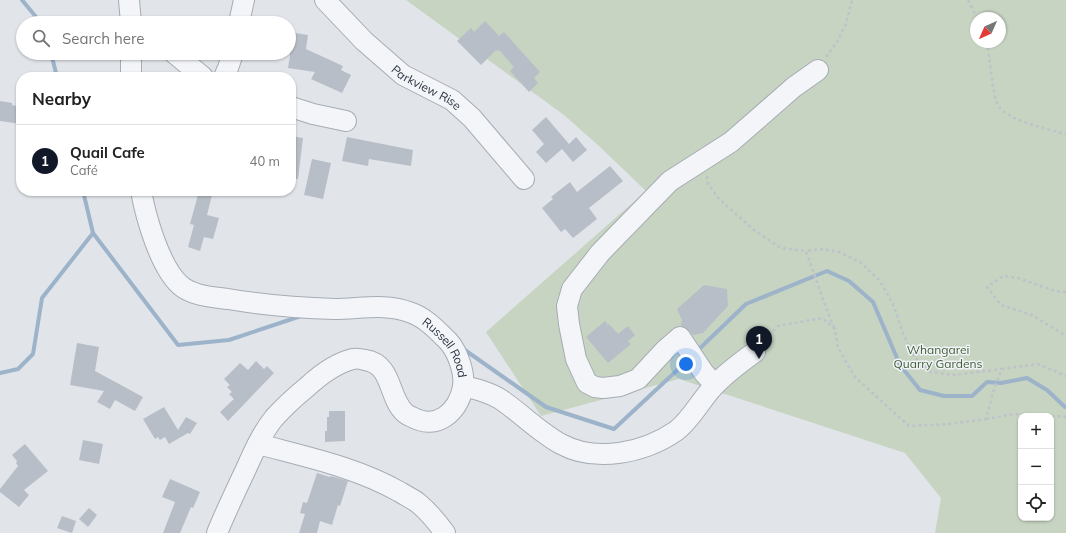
<!DOCTYPE html>
<meta charset="utf-8">
<style>
:root{--surface:#fff;--page:#f2f2f2;--text:#222;--muted:#767676;--line:#e0e0e0;--accent:#111827}
body{margin:0;font-family:Mulish,sans-serif;background:var(--page);color:var(--text)}
.controls{position:absolute;right:12px;bottom:12px;display:grid;overflow:hidden;border-radius:8px;box-shadow:0 1px 3px #0004}
.controls button{width:36px;height:36px;display:grid;place-items:center;padding:0;border:0;border-bottom:1px solid var(--line);background:var(--surface);color:var(--text);font:20px sans-serif}
.compass{position:absolute;left:970px;top:12px;width:36px;height:36px;border-radius:50%;background:var(--surface);box-shadow:0 1px 3px #0004;rotate:225deg}
.you{position:absolute;left:686px;top:364px;width:14px;height:14px;margin:-10px;border:3px solid #fff;border-radius:50%;background:#1a73e8;box-shadow:0 0 0 6px #1a73e833}
.badge{display:grid;place-items:center;width:26px;height:26px;border-radius:50%;background:var(--accent);color:#fff;font-size:13px;font-weight:700}
.pin{position:absolute;translate:-50% -33px;filter:drop-shadow(0 1px 2px #0008)}
.pin::after{content:'';position:absolute;top:21px;width:14px;height:12px;background:inherit;clip-path:polygon(0 0,100% 0,50% 100%)}
.list{margin:0;padding:0;list-style:none}
h2{display:flex;justify-content:space-between;align-items:center;height:52px;margin:0;padding:0 16px;font-size:17px}
h2 small{font-size:13px;font-weight:400;color:var(--muted)}
.list li{display:grid;grid-template-columns:26px 1fr auto;gap:12px;align-items:center;box-sizing:border-box;height:72px;padding:0 16px;border-top:1px solid var(--line)}
.list b{display:block;font-size:15px;white-space:nowrap}
.list p{margin:0;font-size:13px;white-space:nowrap;color:var(--muted)}
.list em{font-size:13px;font-style:normal;color:var(--muted)}
.icon{flex:none;width:22px;height:22px;fill:none;stroke:currentColor;stroke-width:2;stroke-linecap:round;stroke-linejoin:round}
.map{position:relative;flex:none;width:1066px;height:533px;overflow:hidden}
.search{position:absolute;background:var(--surface);box-shadow:0 1px 3px #0004;left:16px;top:16px;width:280px;height:44px;display:flex;align-items:center;gap:10px;box-sizing:border-box;padding:0 14px;border-radius:22px;color:var(--muted);font-size:15px}
.panel{position:absolute;background:var(--surface);box-shadow:0 1px 3px #0004;left:16px;top:72px;width:280px;height:124px;border-radius:16px}
.map>svg:first-child{display:block}
.green{fill:#c7d4c2;fill-rule:evenodd}
.lines{fill:none;stroke-linecap:round;stroke-linejoin:round}
.stream{stroke:#9cb3ca;stroke-width:4}
.building{fill:#b8bec7}
.minor-casing{stroke:#a6acb4;stroke-width:22}
.path{stroke:#bfc2c9;stroke-width:2.5;stroke-dasharray:3 3;stroke-linecap:butt}
.minor{stroke:#f4f5f8;stroke-width:20}
.labels{text-anchor:middle;dominant-baseline:central;stroke-width:3;stroke-linejoin:round;paint-order:stroke}
.street-label{font-size:12px;fill:#293242;stroke:#f1f3f7}
.park-label{font-size:12px;fill:#3e5e36;stroke:#f1f3f7}
</style>
<div class="map">
<svg width="1066" height="533" viewBox="0 0 1066 533">
<rect width="100%" height="100%" fill="#e1e5ea"/>
<!-- green -->
<path class="green" d="M 406,0 L 1066,0 L 1066,533 L 935,533 L 941,498 L 905,453 L 679,379 L 541,416 L 486,332 L 646,191 L 599,146 L 564,115 ZM 976,18 L 1000,18 L 1000,42 L 976,42 ZM 1021,416 L 1051,416 L 1051,518 L 1021,518 Z"/>
<g class="lines">
<!-- stream -->
<g class="stream">
<path d="M 22,0 L 41,23"/>
<path d="M 51,53 L 57,77"/>
<path d="M 83,191 L 93,233 L 178,345 L 229,340 L 301,316"/>
<path d="M 462,348 L 546,407 L 614,429 L 688,360"/>
<path d="M 696,352 L 746,304 L 827,271 L 849,281 L 873,302 L 900,365 L 920,390 L 944,396 L 972,396 L 987,382 L 1001,383 L 1027,378 L 1047,390 L 1065,407"/>
<path d="M 0,373 L 18,369 L 33,354 L 42,298 L 93,233"/>
</g>
</g>
<!-- building -->
<g class="building">
<path d="M 485,21 L 499,36 L 504,32 L 540,72 L 534,78 L 538,83 L 529,92 L 510,71 L 514,67 L 499,50 L 497,51 L 496,50 L 481,65 L 457,41 L 471,28 L 474,32 Z"/>
<path d="M 289,32 L 308,35 L 306,49 L 343,66 L 341,70 L 351,75 L 342,93 L 311,79 L 315,72 L 288,68 L 290,56 Z"/>
<path d="M 0,101 L 12,103 L 12,105 L 21,107 L 21,124 L 0,121 Z"/>
<path d="M 546,117 L 569,144 L 576,137 L 587,150 L 573,162 L 562,149 L 546,163 L 536,152 L 544,144 L 532,130 Z"/>
<path d="M 291,136 L 303,138 L 298,179 L 291,179 Z"/>
<path d="M 347,137 L 413,150 L 411,166 L 369,159 L 368,166 L 342,161 Z"/>
<path d="M 312,159 L 331,163 L 323,199 L 304,195 Z"/>
<path d="M 610,166 L 623,181 L 589,208 L 597,219 L 573,238 L 565,229 L 561,232 L 542,208 L 553,199 L 551,197 L 570,182 L 577,192 Z"/>
<path d="M 199,191 L 213,191 L 207,215 L 219,218 L 213,239 L 204,237 L 200,251 L 188,247 L 194,225 L 190,224 Z"/>
<path d="M 704,285 L 727,289 L 728,306 L 703,333 L 693,335 L 685,327 L 681,326 L 682,320 L 677,309 Z"/>
<path d="M 605,321 L 608,325 L 609,324 L 618,334 L 628,326 L 635,335 L 628,341 L 631,344 L 608,363 L 586,337 Z"/>
<path d="M 77,343 L 99,347 L 95,371 L 143,397 L 135,411 L 115,400 L 110,409 L 97,402 L 104,391 L 70,385 Z"/>
<path d="M 256,361 L 264,369 L 267,366 L 274,373 L 228,421 L 220,412 L 234,399 L 229,394 L 232,392 L 227,387 L 230,385 L 224,379 L 240,363 L 248,370 Z"/>
<path d="M 164,407 L 178,430 L 186,417 L 197,423 L 190,434 L 188,433 L 169,444 L 165,437 L 160,440 L 158,437 L 155,439 L 143,419 Z"/>
<path d="M 329,411 L 345,411 L 345,441 L 325,442 L 325,431 L 327,431 L 327,417 L 329,417 Z"/>
<path d="M 83,440 L 103,444 L 99,464 L 79,460 Z"/>
<path d="M 25,444 L 48,471 L 24,490 L 29,495 L 19,507 L 0,492 L 0,489 L 18,466 L 16,463 L 17,461 L 12,455 Z"/>
<path d="M 317,473 L 330,477 L 331,476 L 348,481 L 340,506 L 338,505 L 332,525 L 320,521 L 317,533 L 299,533 L 305,514 L 300,513 L 303,502 L 307,503 Z"/>
<path d="M 170,479 L 200,492 L 193,508 L 191,507 L 180,533 L 163,533 L 175,502 L 162,497 Z"/>
<path d="M 89,508 L 97,515 L 88,527 L 79,519 Z"/>
<path d="M 62,516 L 76,521 L 72,533 L 57,528 Z"/>
</g>
<g class="lines">
<!-- minor casing -->
<g class="minor-casing">
<g id="minor">
<path d="M 129,0 L 131,23"/>
<path id="s1" d="M 325,0 L 364,41 L 403,75 L 452,100 L 472,118 L 524,179"/>
<path d="M 239,23 L 244,0"/>
<path d="M 131,53 L 131,77"/>
<path d="M 174,53 L 203,77"/>
<path d="M 224,77 L 228,68 L 233,53"/>
<path d="M 291,107 L 313,114 L 346,121"/>
<path id="s2" d="M 141,191 C 146,218 160,267 180,285 C 192,296 213,297 228,299 C 263,305 299,308 335,309 C 359,309 386,303 409,312 C 425,317 437,330 448,341 C 458,352 465,373 463,387 C 458,412 437,431 412,417 C 410,416 407,415 405,413 C 388,398 393,364 365,360 C 361,359 357,358 353,359 C 336,363 320,375 307,387 C 296,396 284,407 274,418 C 262,433 254,451 246,469 C 236,490 226,511 217,533"/>
<path d="M 715,385 L 704,373 L 680,337 L 665,350 L 638,379 L 620,386 L 603,388 L 595,387 L 587,383 L 576,359 L 569,324 L 567,306 L 572,289 L 600,253 L 670,181 L 731,142 L 794,87 L 818,70"/>
<path d="M 463,386 C 476,389 489,392 500,399 C 521,413 539,432 561,444 C 596,463 644,453 676,431 C 692,419 701,399 715,385 C 727,372 741,362 755,352"/>
<path d="M 258,444 C 306,457 356,467 400,492 C 406,496 413,499 418,503 C 429,512 437,522 445,533"/>
</g>
</g>
<!-- path -->
<g class="path">
<path d="M 968,0 L 977,18"/>
<path d="M 987,42 C 990,56 992,99 1000,108 C 1013,122 1048,129 1066,134"/>
<path d="M 826,57 L 837,42 L 846,24 L 852,0"/>
<path d="M 707,176 L 707,182 L 719,199 L 754,230 L 781,248 L 806,251"/>
<path d="M 1066,292 L 1055,291 L 1018,278 L 1003,276 L 987,287 L 1001,305 L 1032,315 L 1066,336"/>
<path d="M 834,328 L 825,305 L 806,251 L 822,249 L 839,252 L 860,262 L 880,281 L 893,304 L 903,333 L 914,357 L 931,372 L 954,375 L 1001,369"/>
<path d="M 765,340 L 778,326 L 822,318 L 835,329 L 838,348 L 855,377 L 909,426 L 948,424 L 986,419 L 994,389 L 1002,369 L 1038,364 L 1066,376"/>
<path d="M 986,419 L 1014,414 L 1041,415 L 1066,417"/>
</g>
<!-- minor -->
<use href="#minor" class="minor"/>
</g>
<g class="labels">
<!-- street labels -->
<g class="street-label">
<text stroke="none"><textPath href="#s1" startOffset="135">Parkview Rise</textPath></text>
<text stroke="none"><textPath href="#s2" startOffset="389">Russell Road</textPath></text>
</g>
<!-- park labels -->
<g class="park-label">
<text x="938" y="349">Whangarei<tspan x="938" dy="14">Quarry Gardens</tspan></text>
</g>
</g>
</svg>
<div class="controls">
<button>+</button>
<button>−</button>
<button><svg class="icon" aria-label="locate" viewBox="0 0 24 24"><circle cx="12" cy="12" r="6"/><path d="M12 2v4M12 18v4M2 12h4M18 12h4"/></svg></button>
</div>
<svg class="compass" viewBox="-18 -18 36 36"><path d="M0-13l5 13h-10z" fill="#e53935"/><path d="M0 13l5-13h-10z" fill="#767676"/></svg>
<div class="you"></div>
<div class="pin badge" style="left:759px;top:359px">1</div>
<div class="search"><svg class="icon" aria-label="search" viewBox="0 0 24 24"><circle cx="10" cy="10" r="6"/><path d="M15 15l6 6"/></svg>Search here</div>
<section class="panel">
<h2>Nearby<small></small></h2>
<ul class="list">
<li><span class="badge">1</span><div><b>Quail Cafe</b><p>Café</p></div><em>40 m</em></li>
</ul>
</section>
</div>
